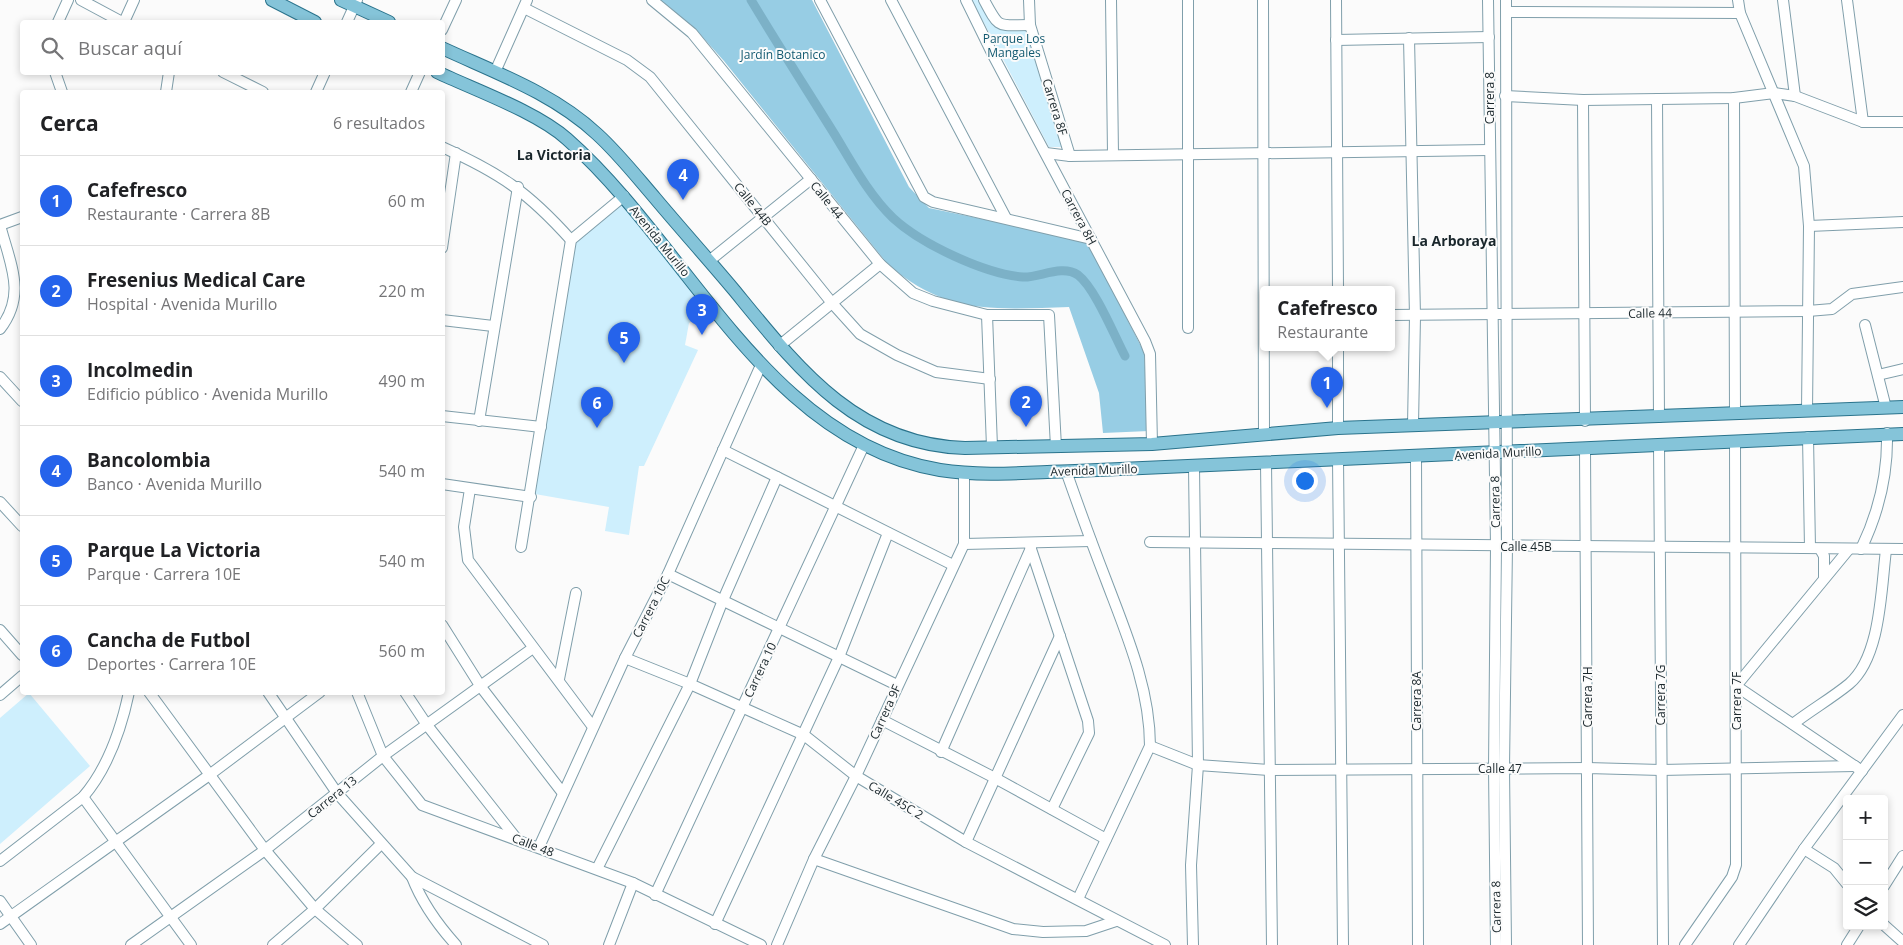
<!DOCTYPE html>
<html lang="es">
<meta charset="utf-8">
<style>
:root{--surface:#fff;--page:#f6f6f6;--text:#202124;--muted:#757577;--line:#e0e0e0;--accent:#2563eb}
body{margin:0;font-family:"Open Sans",sans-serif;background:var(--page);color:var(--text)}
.controls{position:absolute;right:15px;bottom:15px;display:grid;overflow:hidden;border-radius:5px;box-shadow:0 2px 8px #0003}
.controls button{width:45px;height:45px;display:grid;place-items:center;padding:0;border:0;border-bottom:1px solid var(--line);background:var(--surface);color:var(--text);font:25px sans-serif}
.you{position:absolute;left:1304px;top:480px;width:18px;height:18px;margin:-12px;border:4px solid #fff;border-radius:50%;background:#1a73e8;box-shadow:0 0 0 8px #1a73e833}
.badge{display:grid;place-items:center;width:32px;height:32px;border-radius:50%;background:var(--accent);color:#fff;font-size:16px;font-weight:700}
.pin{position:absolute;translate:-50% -41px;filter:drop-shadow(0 1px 2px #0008)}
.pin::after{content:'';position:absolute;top:26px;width:18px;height:15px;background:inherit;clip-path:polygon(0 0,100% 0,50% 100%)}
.popup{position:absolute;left:1260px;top:286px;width:135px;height:65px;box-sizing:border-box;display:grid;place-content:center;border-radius:5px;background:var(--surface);filter:drop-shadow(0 1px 4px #0005);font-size:16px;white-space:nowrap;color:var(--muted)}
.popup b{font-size:19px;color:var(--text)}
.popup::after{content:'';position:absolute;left:50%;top:100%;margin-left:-10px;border:10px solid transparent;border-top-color:var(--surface)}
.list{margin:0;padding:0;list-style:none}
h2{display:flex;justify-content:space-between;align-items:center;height:65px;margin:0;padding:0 20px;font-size:21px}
h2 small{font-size:16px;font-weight:400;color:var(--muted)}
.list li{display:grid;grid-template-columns:32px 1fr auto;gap:15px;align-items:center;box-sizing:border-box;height:90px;padding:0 20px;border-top:1px solid var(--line)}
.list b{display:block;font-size:19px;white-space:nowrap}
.list p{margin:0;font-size:16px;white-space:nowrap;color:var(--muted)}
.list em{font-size:16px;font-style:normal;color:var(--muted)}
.icon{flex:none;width:28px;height:28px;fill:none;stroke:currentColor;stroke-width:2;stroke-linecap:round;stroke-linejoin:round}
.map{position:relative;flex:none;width:1903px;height:945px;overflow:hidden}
.search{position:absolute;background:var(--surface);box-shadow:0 2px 8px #0003;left:20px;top:20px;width:425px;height:55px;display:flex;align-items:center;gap:12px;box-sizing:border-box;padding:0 18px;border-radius:5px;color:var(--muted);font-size:19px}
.panel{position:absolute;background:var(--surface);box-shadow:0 2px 8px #0003;left:20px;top:90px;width:425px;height:605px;border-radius:5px}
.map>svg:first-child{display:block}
.green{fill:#ceeffd}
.forest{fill:#97cde4}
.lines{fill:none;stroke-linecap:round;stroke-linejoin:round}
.canal{stroke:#7cb1c7;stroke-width:9}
.minor-casing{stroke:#809fab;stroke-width:12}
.major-casing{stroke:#2a738c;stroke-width:14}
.minor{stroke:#fff;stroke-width:10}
.major{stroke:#85c4d9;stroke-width:12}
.labels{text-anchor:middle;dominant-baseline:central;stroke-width:4;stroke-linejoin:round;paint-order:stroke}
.park-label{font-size:12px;fill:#125970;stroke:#fbfbfb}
.street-label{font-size:12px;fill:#19262b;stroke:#fbfbfb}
.neighbourhood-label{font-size:14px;font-weight:bold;fill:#19262b;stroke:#fbfbfb}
</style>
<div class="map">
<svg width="1903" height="945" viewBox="0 0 1903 945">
<rect width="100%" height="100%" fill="#fbfbfb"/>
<!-- green -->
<g class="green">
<path d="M 972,0 L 980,0 L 993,23 L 1027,27 L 1063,147 L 1049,147 Z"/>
<path d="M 625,200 L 707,310 L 689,323 L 685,345 L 698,350 L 644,466 L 639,466 L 629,535 L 605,531 L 609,507 L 535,494 L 573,243 Z"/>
<path d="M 29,693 L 90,766 L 0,844 L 0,718 Z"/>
</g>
<!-- forest -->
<path class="forest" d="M 660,0 L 812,0 L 909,187 L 929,208 L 1087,241 L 1144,352 L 1149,431 L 1103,433 L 1099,393 L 1069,307 C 996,309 944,316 886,262 L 724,61 L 698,32 Z"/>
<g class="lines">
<!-- canal -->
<path class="canal" d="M 751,0 C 778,45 807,90 835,135 C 852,163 869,195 893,218 C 921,244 985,274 1023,277 C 1039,278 1062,264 1078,275 C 1095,288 1114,335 1125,356"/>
<!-- minor casing -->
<g class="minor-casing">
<g id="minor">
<path d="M 81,0 L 122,22"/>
<path d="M 652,0 L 692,33 L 880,264 L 913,293 L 933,301 L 987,315 L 1049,315 L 1056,447"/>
<path d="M 820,0 L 924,197 L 933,202 L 1091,239"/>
<path d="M 891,0 L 1006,218"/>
<path d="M 966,0 L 994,57 L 1145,341 L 1150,354 L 1152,444"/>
<path d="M 984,0 C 1000,30 997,25 1030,25"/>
<path d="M 1029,0 L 1030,25 L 1070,156"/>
<path d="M 1111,0 L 1113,154"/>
<path d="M 1263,0 L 1264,434"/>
<path d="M 1336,0 L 1338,289"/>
<path d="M 1488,0 L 1496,546 L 1494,768 L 1496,945"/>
<path d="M 1738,0 L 1740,13 L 1804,166 L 1809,226 L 1807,411"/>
<path d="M 1783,0 L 1795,96"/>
<path d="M 1847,0 L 1863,122"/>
<path d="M 524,8 L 627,60 L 650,77 L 832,303 L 860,334 L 897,355 L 936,372 L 990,379"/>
<path d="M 1507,12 L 1740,13"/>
<path d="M 58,22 L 68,0"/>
<path d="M 124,22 L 134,0"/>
<path d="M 347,22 L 357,0"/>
<path d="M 442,30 L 456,0"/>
<path d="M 1409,38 L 1415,316 L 1413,425"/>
<path d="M 1336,40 L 1489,37"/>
<path d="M 55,72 L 62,92"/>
<path d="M 223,72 L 263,92"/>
<path d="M 495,72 L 527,0"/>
<path d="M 166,92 L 169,72"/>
<path d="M 316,92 L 325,72"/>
<path d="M 411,92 L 420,72"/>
<path d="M 1505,96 L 1583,100 L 1734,98 L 1774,93 L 1795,96 L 1863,122 L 1903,122"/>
<path d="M 1734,98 L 1735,414"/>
<path d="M 1657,99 L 1659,417"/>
<path d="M 1583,100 L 1585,421"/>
<path d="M 442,147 C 500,173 528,192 571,240"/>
<path d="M 1046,153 L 1070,156 L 1489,150"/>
<path d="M 0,225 C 10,264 27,294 0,329"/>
<path d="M 0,225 L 22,217"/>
<path d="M 1809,226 L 1903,222"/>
<path d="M 442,248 L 456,153"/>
<path d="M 709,261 L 811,179"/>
<path d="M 987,315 L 992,447"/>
<path d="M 1391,315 L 1808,311 L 1832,309 L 1852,294 L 1903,287"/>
<path d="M 442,320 L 493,326"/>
<path d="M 1865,325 L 1886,408"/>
<path d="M 1188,328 L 1188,0"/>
<path d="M 779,346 L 880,264"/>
<path d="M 1338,347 L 1338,428"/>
<path d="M 1878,375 L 1903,369"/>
<path d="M 0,377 L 22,401"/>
<path d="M 442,416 L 541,427"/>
<path d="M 479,421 L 518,187"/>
<path d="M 1808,437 L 1810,548"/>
<path d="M 1659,445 L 1663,945"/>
<path d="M 1585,449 L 1588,945"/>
<path d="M 723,450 L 953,565"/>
<path d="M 1416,456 L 1418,945"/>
<path d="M 1338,459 L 1343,945"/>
<path d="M 1266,463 L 1272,945"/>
<path d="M 1066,471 C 1079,508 1092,544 1106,580 C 1126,633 1150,688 1150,746 L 1078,899"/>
<path d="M 442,484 L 531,497"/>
<path d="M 470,489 L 464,527 L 468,560 L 593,727"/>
<path d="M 0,502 L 22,526"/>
<path d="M 1150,542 L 1903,549"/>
<path d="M 1029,543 L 1088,721 L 1089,733 L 1052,809"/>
<path d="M 964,544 L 1091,541"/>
<path d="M 521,547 L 571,240 L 624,196"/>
<path d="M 1820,549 L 1824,556 L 1824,577"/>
<path d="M 1849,549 L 1736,686 L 1862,771"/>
<path d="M 1861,549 C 1879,512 1888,474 1887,433"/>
<path d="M 668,574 L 897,685"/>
<path d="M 442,625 L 481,687 L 562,792"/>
<path d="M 0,630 L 22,655"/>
<path d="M 625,658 L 690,684 L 804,735 L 856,776 L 966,842 L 1165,945"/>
<path d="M 559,679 L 576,593"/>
<path d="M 149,692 L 265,850 L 315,909 L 357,945"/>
<path d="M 268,692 L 337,793 L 412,877 L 543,945"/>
<path d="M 357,692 L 383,756 L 422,805 L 633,883 L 761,945"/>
<path d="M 405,692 L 427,725 L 516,838"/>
<path d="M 0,695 L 22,676"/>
<path d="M 882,720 L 995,778 L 1106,839"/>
<path d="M 1793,724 C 1811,710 1832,698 1849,684 C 1881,657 1881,589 1886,550"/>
<path d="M 1150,746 L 1198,765 L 1269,770 L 1587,768 L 1661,770 L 1855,766"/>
<path d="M 941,752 L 1031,548"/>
<path d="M 83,797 L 191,945"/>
<path d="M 966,842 L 1060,636"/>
<path d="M 539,847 L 625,658 L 668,574 L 761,365"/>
<path d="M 1804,849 L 1834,868 L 1847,884"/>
<path d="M 814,859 L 1013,929 L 1043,932 L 1086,931 L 1116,921"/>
<path d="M 0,861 L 83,797 C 108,768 121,730 129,692"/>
<path d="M 597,869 L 690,684 L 723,600 L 777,477"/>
<path d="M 412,877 C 422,903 437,924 456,945"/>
<path d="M 1884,886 L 1903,856"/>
<path d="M 655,895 L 864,445"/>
<path d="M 0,901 L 31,945"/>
<path d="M 0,924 L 208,776 L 320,692"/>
<path d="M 715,924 L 839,657 L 888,533"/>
<path d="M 1884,925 L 1903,942"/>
<path d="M 131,945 L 265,850 L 383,756 L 533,648"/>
<path d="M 273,945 L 315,909 L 381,844"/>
<path d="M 609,945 L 633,883"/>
<path d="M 777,945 L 814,859 L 856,776 L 964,544 L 964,473"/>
<path d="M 1193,945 L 1191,865 L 1198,765 L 1194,467"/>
<path d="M 1506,945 L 1504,768 L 1507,546 L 1506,0"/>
<path d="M 1685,945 L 1732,877 L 1736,865 L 1735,441"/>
<path d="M 1739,945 L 1804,849 L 1903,715"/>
<path d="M 1847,945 L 1859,926"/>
</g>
</g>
<!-- major casing -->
<g class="major-casing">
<g id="major">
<path d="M 272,0 L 315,22"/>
<path d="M 341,0 L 389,22"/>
<path d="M 442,48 C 496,73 553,93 597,134 C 618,153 636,176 655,198 C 681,229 708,259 734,290 C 797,367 856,445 965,448 L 1152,444 L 1338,428 L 1903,407"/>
<path d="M 437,72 C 475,90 537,112 567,139 C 688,245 767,442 940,470 C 984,477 1031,472 1075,471 L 1903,434"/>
</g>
</g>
<!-- minor -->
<use href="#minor" class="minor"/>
<!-- major -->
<use href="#major" class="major"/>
</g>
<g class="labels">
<!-- park labels -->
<g class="park-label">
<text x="1014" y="38">Parque Los<tspan x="1014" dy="14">Mangales</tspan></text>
<text x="783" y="54">Jardín Botanico</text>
</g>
<!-- street labels -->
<g class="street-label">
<text transform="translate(1489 98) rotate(-90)">Carrera 8</text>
<text transform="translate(1055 107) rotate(73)">Carrera 8F</text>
<text transform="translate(827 200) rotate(51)">Calle 44</text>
<text transform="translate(753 204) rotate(51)">Calle 44B</text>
<text transform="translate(1079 217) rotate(62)">Carrera 8H</text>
<text transform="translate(660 241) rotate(51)">Avenida Murillo</text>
<text transform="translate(1650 313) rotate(-1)">Calle 44</text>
<text transform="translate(1498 453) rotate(-3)">Avenida Murillo</text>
<text transform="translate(1094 470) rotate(-2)">Avenida Murillo</text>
<text transform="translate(1495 502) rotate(-91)">Carrera 8</text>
<text x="1526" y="546">Calle 45B</text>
<text transform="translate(651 607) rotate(-63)">Carrera 10C</text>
<text transform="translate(760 670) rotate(-65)">Carrera 10</text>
<text transform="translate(1660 695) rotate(-90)">Carrera 7G</text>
<text transform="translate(1587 697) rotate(-90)">Carrera 7H</text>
<text transform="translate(1416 701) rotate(-90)">Carrera 8A</text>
<text transform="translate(1736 701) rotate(-90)">Carrera 7F</text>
<text transform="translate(885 712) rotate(-66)">Carrera 9F</text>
<text x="1500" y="768">Calle 47</text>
<text transform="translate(332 797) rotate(-39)">Carrera 13</text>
<text transform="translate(896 800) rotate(31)">Calle 45C 2</text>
<text transform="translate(533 845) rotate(21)">Calle 48</text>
<text transform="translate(1496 907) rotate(-91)">Carrera 8</text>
</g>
<!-- neighbourhood labels -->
<g class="neighbourhood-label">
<text x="554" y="154">La Victoria</text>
<text x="1454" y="240">La Arboraya</text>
</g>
</g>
</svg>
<div class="controls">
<button>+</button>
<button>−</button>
<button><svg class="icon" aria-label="layers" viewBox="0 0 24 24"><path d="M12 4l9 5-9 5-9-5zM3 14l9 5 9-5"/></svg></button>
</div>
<div class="you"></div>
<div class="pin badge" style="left:1327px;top:408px">1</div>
<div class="popup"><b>Cafefresco</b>Restaurante</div>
<div class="pin badge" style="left:1026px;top:427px">2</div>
<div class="pin badge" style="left:702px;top:335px">3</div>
<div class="pin badge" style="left:683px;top:200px">4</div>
<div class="pin badge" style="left:624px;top:363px">5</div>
<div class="pin badge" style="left:597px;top:428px">6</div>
<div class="search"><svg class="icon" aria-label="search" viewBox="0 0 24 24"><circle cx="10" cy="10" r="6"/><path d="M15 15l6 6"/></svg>Buscar aquí</div>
<section class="panel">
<h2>Cerca<small>6 resultados</small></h2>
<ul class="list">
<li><span class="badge">1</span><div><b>Cafefresco</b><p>Restaurante · Carrera 8B</p></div><em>60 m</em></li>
<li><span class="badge">2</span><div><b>Fresenius Medical Care</b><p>Hospital · Avenida Murillo</p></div><em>220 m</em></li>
<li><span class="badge">3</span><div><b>Incolmedin</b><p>Edificio público · Avenida Murillo</p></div><em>490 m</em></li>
<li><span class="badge">4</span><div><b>Bancolombia</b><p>Banco · Avenida Murillo</p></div><em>540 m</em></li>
<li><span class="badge">5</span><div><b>Parque La Victoria</b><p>Parque · Carrera 10E</p></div><em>540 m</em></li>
<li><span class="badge">6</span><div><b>Cancha de Futbol</b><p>Deportes · Carrera 10E</p></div><em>560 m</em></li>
</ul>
</section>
</div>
